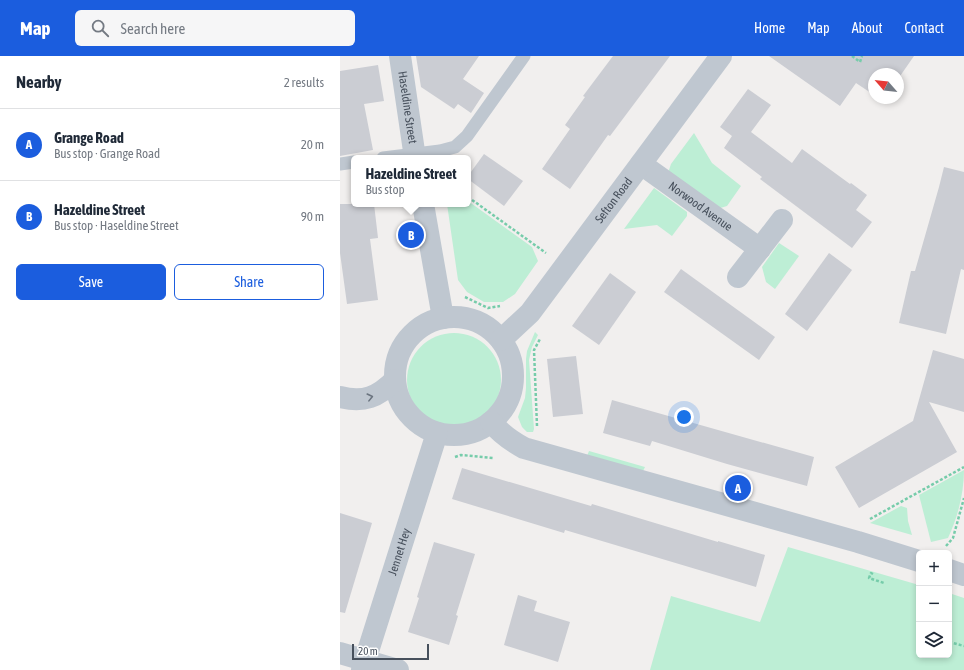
<!DOCTYPE html>
<meta charset="utf-8">
<style>
:root{--surface:#fff;--page:#f6f6f7;--text:#1f2937;--muted:#747a83;--line:#e0e1e3;--accent:#1b5dde}
body{margin:0;font-family:"Asap Condensed",sans-serif;background:var(--page);color:var(--text)}
.controls{position:absolute;right:12px;bottom:12px;display:grid;overflow:hidden;border-radius:6px;box-shadow:0 2px 6px #0003}
.controls button{width:36px;height:36px;display:grid;place-items:center;padding:0;border:0;border-bottom:1px solid var(--line);background:var(--surface);color:var(--text);font:20px sans-serif}
.compass{position:absolute;left:528px;top:12px;width:36px;height:36px;border-radius:50%;background:var(--surface);box-shadow:0 2px 6px #0003;rotate:298deg}
.scale{position:absolute;left:12px;bottom:10px;width:77px;box-sizing:border-box;padding-left:4px;border:2px solid #47505c;border-top:0;font-size:11px;line-height:14px;white-space:nowrap;color:#47505c;-webkit-text-stroke:3px #fff;paint-order:stroke}
.you{position:absolute;left:344px;top:361px;width:14px;height:14px;margin:-10px;border:3px solid #fff;border-radius:50%;background:#1a73e8;box-shadow:0 0 0 6px #1a73e833}
.badge{display:grid;place-items:center;width:26px;height:26px;border-radius:50%;background:var(--accent);color:#fff;font-size:13px;font-weight:700}
.pin{position:absolute;translate:-50% -50%;border:2px solid #fff;box-shadow:0 1px 4px #0006}
.popup{position:absolute;left:11px;top:99px;width:120px;height:52px;box-sizing:border-box;display:grid;place-content:center;border-radius:6px;background:var(--surface);filter:drop-shadow(0 1px 3px #0005);font-size:13px;white-space:nowrap;color:var(--muted)}
.popup b{font-size:15px;color:var(--text)}
.popup::after{content:'';position:absolute;left:50%;top:100%;margin-left:-8px;border:8px solid transparent;border-top-color:var(--surface)}
.list{margin:0;padding:0;list-style:none}
h2{display:flex;justify-content:space-between;align-items:center;height:52px;margin:0;padding:0 16px;font-size:17px}
h2 small{font-size:13px;font-weight:400;color:var(--muted)}
.list li{display:grid;grid-template-columns:26px 1fr auto;gap:12px;align-items:center;box-sizing:border-box;height:72px;padding:0 16px;border-top:1px solid var(--line)}
.list b{display:block;font-size:15px;white-space:nowrap}
.list p{margin:0;font-size:13px;white-space:nowrap;color:var(--muted)}
.list em{font-size:13px;font-style:normal;color:var(--muted)}
.actions{display:flex;gap:8px;padding:12px 16px}
.actions a{flex:1;padding:9px 0;border:1px solid var(--accent);border-radius:6px;text-align:center;font-size:14px;color:var(--accent)}
.actions .main{background:var(--accent);color:#fff}
.icon{flex:none;width:22px;height:22px;fill:none;stroke:currentColor;stroke-width:2;stroke-linecap:round;stroke-linejoin:round}
.map{position:relative;flex:none;width:624px;height:614px;overflow:hidden}
header{display:flex;align-items:center;gap:24px;box-sizing:border-box;height:56px;padding:0 20px;background:var(--accent);color:#fff}
header strong{font-size:19px}
nav{display:flex;gap:22px;margin-inline-start:auto;font-size:14px}
.search{width:280px;height:36px;background:var(--page);display:flex;align-items:center;gap:10px;box-sizing:border-box;padding:0 14px;border-radius:6px;color:var(--muted);font-size:15px}
main{display:flex}
aside{flex:1;background:var(--surface)}
.map>svg:first-child{display:block}
.green{fill:#bdeed5}
.building{fill:#cbcdd3}
.lines{fill:none;stroke-linecap:round;stroke-linejoin:round}
.path{stroke:#76ccaa;stroke-width:2.5;stroke-dasharray:3 2;stroke-linecap:butt}
.lane{stroke:#bfc7d0;stroke-width:13}
.street{stroke:#bfc7d0;stroke-width:22}
.oneway{stroke:#6b747f}
.labels{text-anchor:middle;dominant-baseline:central;stroke-width:4;stroke-linejoin:round;paint-order:stroke}
.street-label{font-size:12px;fill:#47505c;stroke:#fff}
</style>
<header>
<strong>Map</strong>
<div class="search"><svg class="icon" aria-label="search" viewBox="0 0 24 24"><circle cx="10" cy="10" r="6"/><path d="M15 15l6 6"/></svg>Search here</div>
<nav><a>Home</a><a>Map</a><a>About</a><a>Contact</a></nav>
</header>
<main>
<aside>
<h2>Nearby<small>2 results</small></h2>
<ul class="list">
<li><span class="badge">A</span><div><b>Grange Road</b><p>Bus stop · Grange Road</p></div><em>20 m</em></li>
<li><span class="badge">B</span><div><b>Hazeldine Street</b><p>Bus stop · Haseldine Street</p></div><em>90 m</em></li>
</ul>
<div class="actions"><a class="main">Save</a><a>Share</a></div>
</aside>
<div class="map">
<svg width="624" height="614" viewBox="0 0 624 614">
<rect width="100%" height="100%" fill="#f1efee"/>
<!-- green -->
<g class="green">
<path d="M 354,77 L 372,107 L 401,130 L 387,150 L 377,153 L 328,117 L 331,108 Z"/>
<path d="M 314,132 L 347,156 L 347,160 L 332,180 L 317,169 L 284,173 Z"/>
<path d="M 128,145 L 192,191 L 198,205 L 175,238 L 163,246 L 144,246 L 127,236 L 118,224 L 107,148 L 128,148 Z"/>
<path d="M 439,187 L 459,200 L 435,233 L 426,226 L 422,211 Z"/>
<path d="M 195,276 L 198,279 L 192,291 L 189,304 L 194,373 L 193,376 L 187,376 L 182,371 L 178,361 L 185,342 L 186,332 L 186,303 L 187,295 Z"/>
<circle cx="114" cy="324" r="47"/>
<path d="M 249,395 L 305,411 L 303,415 L 247,400 Z"/>
<path d="M 624,414 C 624,436 618,461 608,482 L 591,486 L 579,439 Z"/>
<path d="M 561,450 L 567,452 L 568,465 L 572,479 L 530,467 Z"/>
<path d="M 448,491 L 579,529 L 579,599 L 609,599 L 609,537 L 624,542 L 624,614 L 310,614 L 331,540 L 420,566 Z"/>
</g>
<!-- building -->
<g class="building">
<path d="M 76,0 L 139,0 L 123,23 L 144,37 L 131,57 L 118,48 L 114,53 L 81,31 Z"/>
<path d="M 273,0 L 330,0 L 270,80 L 268,79 L 230,133 L 202,113 L 230,73 L 225,69 L 245,41 L 243,40 Z"/>
<path d="M 429,0 L 574,0 L 558,23 L 558,18 L 534,18 L 534,39 L 516,27 L 500,50 Z"/>
<path d="M 38,9 L 44,45 L 24,48 L 33,94 L 0,100 L 0,15 Z"/>
<path d="M 408,33 L 431,49 L 411,76 L 452,107 L 462,93 L 510,128 L 511,127 L 527,139 L 516,154 L 532,166 L 512,192 L 420,123 L 422,121 L 384,92 L 392,80 L 380,71 Z"/>
<path d="M 144,98 L 183,125 L 164,150 L 128,123 L 128,120 Z"/>
<path d="M 604,111 L 624,116 L 624,214 L 621,213 L 606,278 L 559,267 L 571,215 L 575,215 L 599,131 Z"/>
<path d="M 0,148 L 34,148 L 38,182 L 30,183 L 38,244 L 7,248 L 0,197 Z"/>
<path d="M 489,197 L 512,214 L 467,275 L 445,258 Z"/>
<path d="M 341,213 L 435,281 L 419,304 L 324,236 Z"/>
<path d="M 270,217 L 296,236 L 259,289 L 232,270 Z"/>
<path d="M 593,294 L 624,303 L 624,356 L 589,346 L 617,396 L 519,452 L 495,411 L 573,365 Z"/>
<path d="M 236,300 L 243,358 L 213,361 L 207,303 Z"/>
<path d="M 272,344 L 474,401 L 467,430 L 387,408 L 312,385 L 310,390 L 263,377 Z"/>
<path d="M 122,412 L 251,450 L 252,448 L 378,486 L 378,485 L 425,499 L 416,531 L 225,474 L 224,477 L 112,443 Z"/>
<path d="M 0,457 L 32,467 L 5,557 L 0,556 Z"/>
<path d="M 94,486 L 135,498 L 116,559 L 118,560 L 109,589 L 68,576 L 79,542 L 77,541 Z"/>
<path d="M 178,539 L 197,545 L 194,555 L 230,566 L 218,606 L 164,589 Z"/>
</g>
<g class="lines">
<!-- path -->
<g class="path">
<path d="M 512,0 L 520,6 L 522,0"/>
<path d="M 128,141 L 206,197"/>
<path d="M 125,241 L 148,252 L 160,250"/>
<path d="M 197,370 L 194,294 L 200,283"/>
<path d="M 115,401 L 121,399 L 153,402"/>
<path d="M 530,463 L 624,411"/>
<path d="M 606,490 L 613,482 L 624,442"/>
<path d="M 533,518 L 531,517 L 529,522 L 544,527"/>
<path d="M 578,577 L 579,577"/>
<path d="M 609,586 L 624,590"/>
</g>
<!-- lane -->
<g class="lane">
<path d="M 43,102 L 100,95 L 115,91 L 127,80 L 184,0"/>
<path d="M 0,108 L 14,106"/>
</g>
<!-- street -->
<g class="street">
<path id="s1" d="M 60,0 L 75,102"/>
<path id="s2" d="M 301,108 L 420,193"/>
<path d="M 83,148 L 103,262"/>
<path d="M 398,221 L 442,164"/>
<circle cx="114" cy="320" r="59"/>
<path id="s3" d="M 161,284 L 190,257 L 381,0"/>
<path d="M 0,341 C 24,347 38,341 55,324"/>
<path d="M 151,366 C 161,378 171,385 184,392 L 518,486 L 579,505"/>
<path d="M 609,514 L 624,519"/>
<path d="M 0,597 L 58,614"/>
<path id="s4" d="M 22,614 L 97,377"/>
</g>
</g>
<!-- one-way arrows -->
<defs><path id="oneway-chevron" d="M-2-3.5L2.5 0L-2 3.5" fill="none" stroke-width="1.6" stroke-linecap="round" stroke-linejoin="round"/></defs>
<use class="oneway" href="#oneway-chevron" transform="translate(30 341) rotate(-14)"/>
<g class="labels">
<!-- street labels -->
<g class="street-label">
<text stroke="none"><textPath href="#s1" startOffset="52">Haseldine Street</textPath></text>
<text stroke="none"><textPath href="#s3" startOffset="180">Sefton Road</textPath></text>
<text stroke="none"><textPath href="#s2" startOffset="73">Norwood Avenue</textPath></text>
<text stroke="none"><textPath href="#s4" startOffset="124">Jennet Hey</textPath></text>
</g>
</g>
</svg>
<div class="controls">
<button>+</button>
<button>−</button>
<button><svg class="icon" aria-label="layers" viewBox="0 0 24 24"><path d="M12 4l9 5-9 5-9-5zM3 14l9 5 9-5"/></svg></button>
</div>
<svg class="compass" viewBox="-18 -18 36 36"><path d="M0-13l5 13h-10z" fill="#e53935"/><path d="M0 13l5-13h-10z" fill="#747a83"/></svg>
<div class="scale">20 m</div>
<div class="you"></div>
<div class="pin badge" style="left:398px;top:432px">A</div>
<div class="pin badge" style="left:71px;top:179px">B</div>
<div class="popup"><b>Hazeldine Street</b>Bus stop</div>
</div>
</main>
